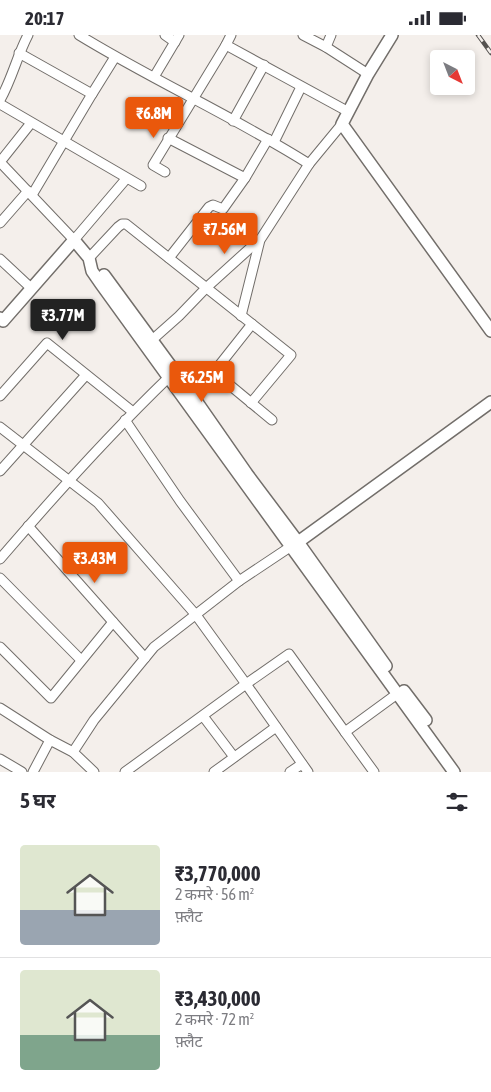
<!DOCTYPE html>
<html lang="hi">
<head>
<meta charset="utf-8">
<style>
	:root { --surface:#fff; --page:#f2f2f3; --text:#2b2b33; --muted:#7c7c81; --line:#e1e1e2; --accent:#ea580c }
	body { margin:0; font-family:"Asap Condensed","Noto Sans Devanagari",sans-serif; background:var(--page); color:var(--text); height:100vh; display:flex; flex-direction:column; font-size:19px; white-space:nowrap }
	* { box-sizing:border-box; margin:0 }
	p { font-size:16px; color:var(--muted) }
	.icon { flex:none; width:28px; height:28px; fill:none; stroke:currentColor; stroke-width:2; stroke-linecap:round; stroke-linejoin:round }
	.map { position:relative; height:737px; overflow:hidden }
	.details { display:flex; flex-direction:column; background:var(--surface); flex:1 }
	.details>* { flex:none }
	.needle { width:32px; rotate:138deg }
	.buttons { position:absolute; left:430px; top:15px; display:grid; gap:10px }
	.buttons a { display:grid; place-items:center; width:45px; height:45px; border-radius:5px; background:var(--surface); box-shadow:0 2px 8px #0003; font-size:25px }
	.price { position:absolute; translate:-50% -42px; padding:0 11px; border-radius:5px; background:var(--accent); color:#fff; font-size:16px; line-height:32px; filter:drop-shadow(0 1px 2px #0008) }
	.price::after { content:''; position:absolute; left:50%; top:30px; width:15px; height:11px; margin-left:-8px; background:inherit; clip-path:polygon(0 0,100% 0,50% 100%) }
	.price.on { background:#222; color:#fff }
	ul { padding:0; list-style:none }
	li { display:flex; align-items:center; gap:15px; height:125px; padding:0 20px }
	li+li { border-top:1px solid var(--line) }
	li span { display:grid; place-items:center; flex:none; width:140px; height:100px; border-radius:5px; color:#555 }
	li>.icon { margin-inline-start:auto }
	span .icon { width:60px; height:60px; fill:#fffc; stroke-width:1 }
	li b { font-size:21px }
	h2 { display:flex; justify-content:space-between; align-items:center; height:60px; padding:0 20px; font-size:21px }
	.status { display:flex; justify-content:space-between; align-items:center; height:35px; padding:0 25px; background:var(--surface); direction:ltr }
	.status svg { height:14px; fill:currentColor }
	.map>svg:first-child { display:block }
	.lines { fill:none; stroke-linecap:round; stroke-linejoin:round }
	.minor-casing { stroke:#726e6a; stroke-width:11 }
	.tertiary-casing { stroke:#726e6a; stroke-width:14 }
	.minor { stroke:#fff; stroke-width:9 }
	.tertiary { stroke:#fff; stroke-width:11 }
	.rail-casing { stroke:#54514f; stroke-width:4.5 }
	.rail { stroke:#f4efeb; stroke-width:2.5; stroke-dasharray:8; stroke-linecap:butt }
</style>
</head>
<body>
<div class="status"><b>20:17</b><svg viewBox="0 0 49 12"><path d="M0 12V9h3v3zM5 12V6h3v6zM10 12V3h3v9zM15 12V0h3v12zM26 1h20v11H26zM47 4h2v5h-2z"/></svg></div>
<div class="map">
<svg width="491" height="737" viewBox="0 0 491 737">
	<rect width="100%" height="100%" fill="#f4efeb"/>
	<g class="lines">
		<!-- minor casing -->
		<g class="minor-casing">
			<g id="minor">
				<path d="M 79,0 C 154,46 235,82 309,129"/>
				<polyline points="165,0 175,7"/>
				<polyline points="231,0 226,10 347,76"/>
				<polyline points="303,0 326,12 368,39"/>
				<polyline points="326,12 331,0"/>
				<polyline points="19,18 92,59 115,22"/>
				<polyline points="154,42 179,0"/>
				<path d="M 0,65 C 12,44 17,21 28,0"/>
				<polyline points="0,69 141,151"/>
				<polyline points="233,86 264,30"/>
				<polyline points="31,88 0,127 74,205 126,144"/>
				<polyline points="168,103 245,143 223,174 213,170 209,172 169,223"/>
				<polyline points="274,107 301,52"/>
				<polyline points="165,137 153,130 226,10"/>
				<polyline points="245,143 268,104"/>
				<polyline points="32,160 92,59"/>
				<polyline points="0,188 28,156"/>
				<polyline points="89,223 118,192 122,189 126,189 252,289 214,337 192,360"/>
				<polyline points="0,224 31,253"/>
				<polyline points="241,281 260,205 309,129 342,89"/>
				<polyline points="152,305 179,281 206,253 259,205"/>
				<polyline points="214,337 272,385"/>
				<polyline points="0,361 47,308 133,377"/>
				<polyline points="251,368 291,320 252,289"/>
				<polyline points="125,385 180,466 239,546"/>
				<polyline points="0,392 98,468 196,580 246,649 289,619 345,697"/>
				<polyline points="0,436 86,340"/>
				<polyline points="28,491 145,623"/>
				<path d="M 0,524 C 54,461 109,400 168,343"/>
				<polyline points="0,543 81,625"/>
				<polyline points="0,612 51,663 113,587"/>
				<polyline points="0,673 50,705 73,717 94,737"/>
				<polyline points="203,681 234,722"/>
				<polyline points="73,717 94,685 154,612 239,546 290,512"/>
				<polyline points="0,724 22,737"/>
				<polyline points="33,737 50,705"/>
				<polyline points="125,737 246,649 308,737"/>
				<polyline points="214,737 276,692"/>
				<polyline points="290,737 302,729"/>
				<polyline points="374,737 345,697 397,659"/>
			</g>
		</g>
		<!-- tertiary casing -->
		<g class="tertiary-casing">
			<g id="tertiary">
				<polyline points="392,0 368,39 342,89 491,296"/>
				<polyline points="104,240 192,360 247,439 298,507 386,631"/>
				<polyline points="0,283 3,286 74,205 89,223 92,236 101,249 454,737"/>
				<polyline points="294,510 491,367"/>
				<polyline points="404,656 426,685"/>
			</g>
		</g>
		<!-- minor -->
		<use href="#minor" class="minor"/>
		<!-- tertiary -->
		<use href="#tertiary" class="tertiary"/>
		<!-- rail casing -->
		<g class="rail-casing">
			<polyline id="rail" points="478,0 491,18"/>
		</g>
		<!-- rail -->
		<use href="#rail" class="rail"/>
	</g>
</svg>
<div class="buttons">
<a><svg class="needle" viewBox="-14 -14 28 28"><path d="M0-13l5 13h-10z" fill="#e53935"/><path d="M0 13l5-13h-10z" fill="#7c7c81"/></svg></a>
</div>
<b class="price" style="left:154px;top:104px">₹6.8M</b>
<b class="price" style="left:225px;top:220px">₹7.56M</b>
<b class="price on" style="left:63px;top:306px">₹3.77M</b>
<b class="price" style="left:202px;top:368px">₹6.25M</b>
<b class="price" style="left:95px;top:549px">₹3.43M</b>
</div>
<section class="details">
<h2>5 घर<svg class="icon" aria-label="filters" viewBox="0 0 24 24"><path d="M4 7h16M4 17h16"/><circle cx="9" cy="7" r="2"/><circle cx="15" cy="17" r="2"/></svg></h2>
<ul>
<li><span style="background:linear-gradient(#dfe7d0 65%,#9aa5b1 0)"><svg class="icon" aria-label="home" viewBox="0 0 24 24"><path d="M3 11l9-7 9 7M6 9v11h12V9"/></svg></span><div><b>₹3,770,000</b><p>2 कमरे · 56 m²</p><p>फ़्लैट</p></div></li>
<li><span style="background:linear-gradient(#dfe7d0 65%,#7fa58c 0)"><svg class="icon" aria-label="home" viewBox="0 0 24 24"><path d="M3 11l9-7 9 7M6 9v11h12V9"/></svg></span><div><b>₹3,430,000</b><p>2 कमरे · 72 m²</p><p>फ़्लैट</p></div></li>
</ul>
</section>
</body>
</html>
